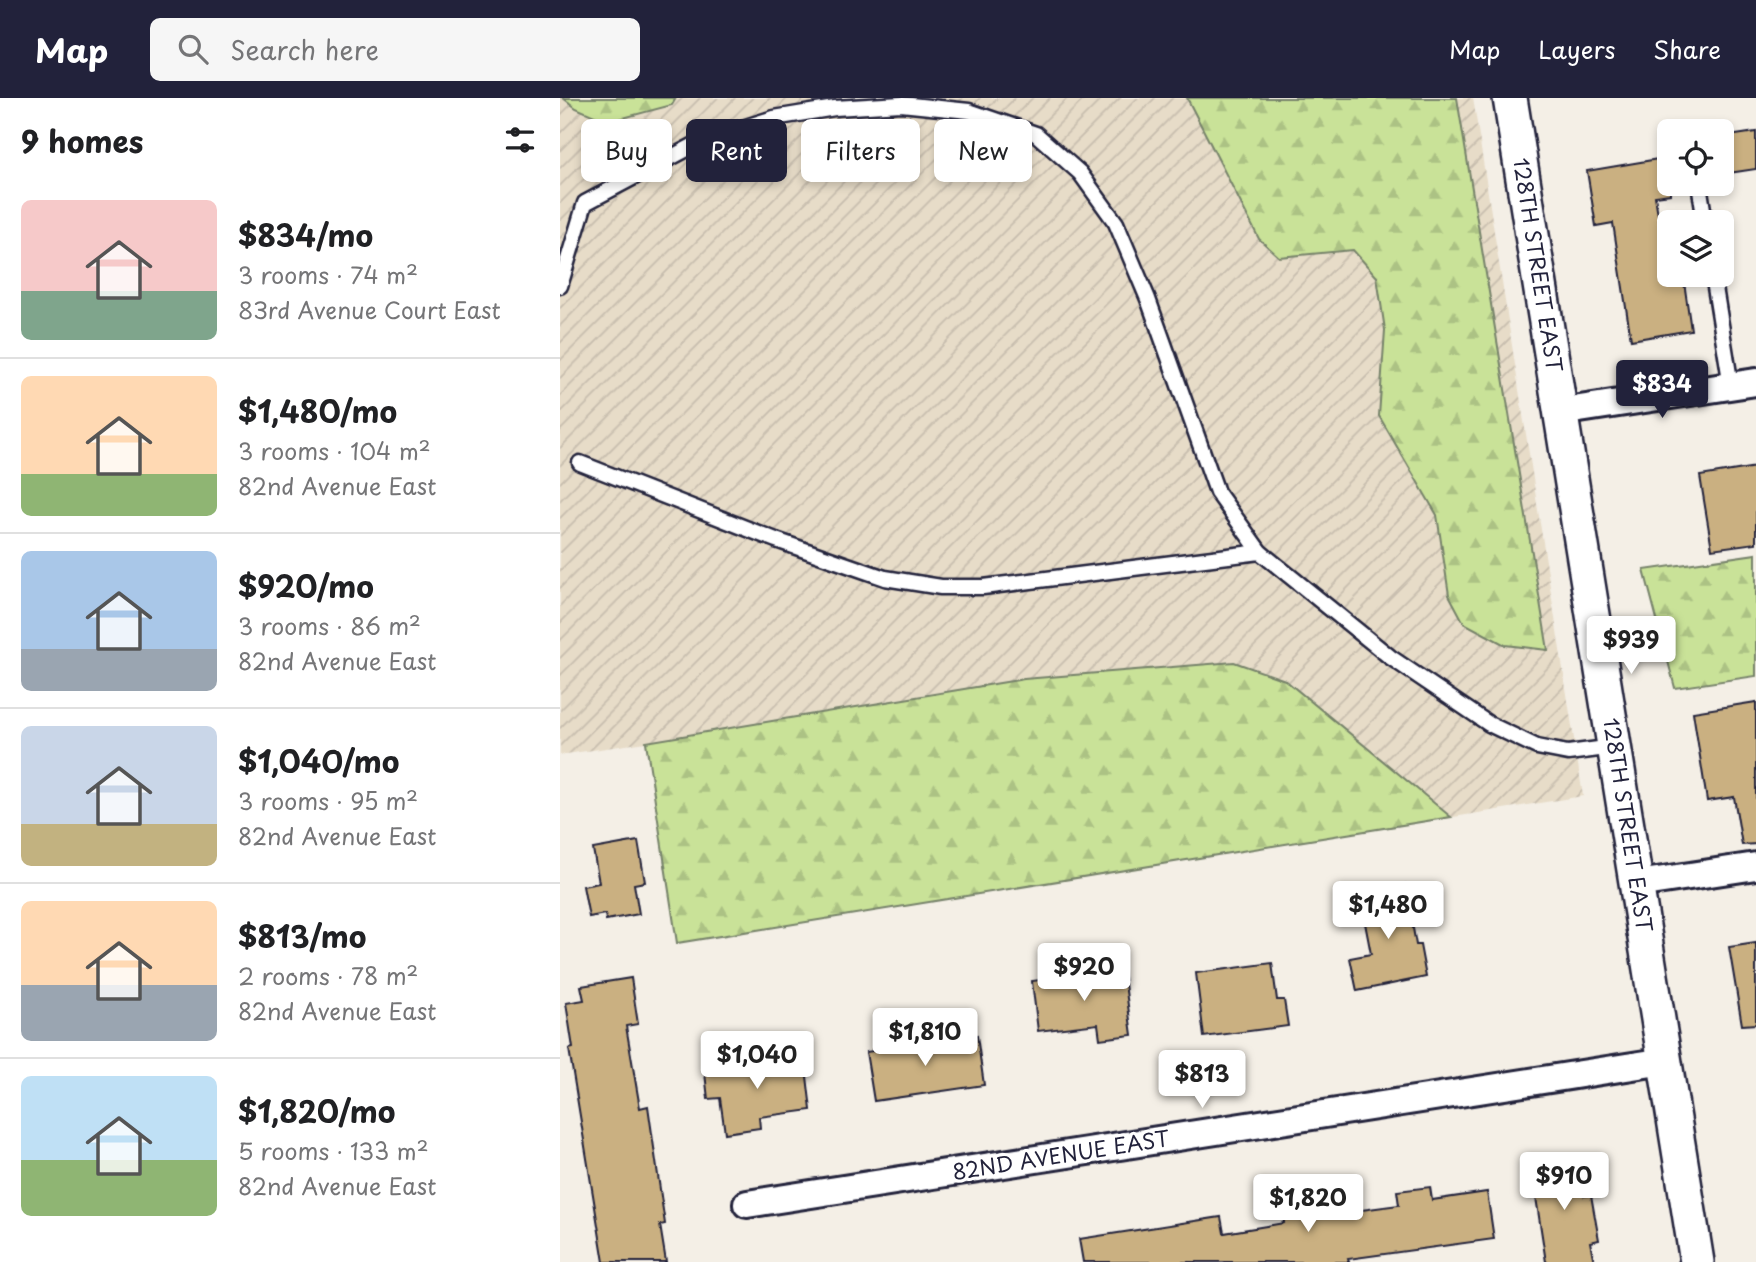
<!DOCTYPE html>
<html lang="en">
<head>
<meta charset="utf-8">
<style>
	:root { --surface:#fff; --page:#f6f6f6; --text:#202124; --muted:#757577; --line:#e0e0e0; --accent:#22223b }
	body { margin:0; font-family:"Playpen Sans",sans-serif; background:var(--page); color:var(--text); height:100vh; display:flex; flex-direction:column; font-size:26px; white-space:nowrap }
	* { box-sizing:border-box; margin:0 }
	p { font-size:23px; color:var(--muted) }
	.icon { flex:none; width:38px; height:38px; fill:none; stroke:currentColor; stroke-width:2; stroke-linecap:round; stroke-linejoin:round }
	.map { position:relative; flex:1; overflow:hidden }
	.sheet { display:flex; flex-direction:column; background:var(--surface); width:560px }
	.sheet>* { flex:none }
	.banner { position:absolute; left:21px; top:21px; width:665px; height:63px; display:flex; gap:14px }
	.fabs { position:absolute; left:1097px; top:21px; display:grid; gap:14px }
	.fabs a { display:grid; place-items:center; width:77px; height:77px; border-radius:10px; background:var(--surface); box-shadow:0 4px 10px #0003; font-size:35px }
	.price { position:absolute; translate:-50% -60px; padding:0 16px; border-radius:7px; background:#fff; color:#222; font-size:23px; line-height:46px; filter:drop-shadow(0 2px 4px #0008) }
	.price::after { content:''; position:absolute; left:50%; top:42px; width:21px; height:16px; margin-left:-10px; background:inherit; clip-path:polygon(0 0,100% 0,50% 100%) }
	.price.on { background:var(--accent); color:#fff }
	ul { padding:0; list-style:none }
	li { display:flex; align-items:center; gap:21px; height:175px; padding:0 21px }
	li+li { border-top:2px solid var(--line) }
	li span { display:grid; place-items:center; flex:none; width:196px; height:140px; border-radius:10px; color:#555 }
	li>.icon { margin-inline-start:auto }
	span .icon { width:84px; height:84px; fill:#fffc; stroke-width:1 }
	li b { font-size:30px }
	h2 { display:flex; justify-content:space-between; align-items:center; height:84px; padding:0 21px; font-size:30px }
	.pill { padding:0 24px; border-radius:10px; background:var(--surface); box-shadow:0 4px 10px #0003; font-size:24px; line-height:63px }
	.pill.on { background:var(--accent); color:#fff }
	header { display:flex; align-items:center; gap:42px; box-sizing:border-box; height:98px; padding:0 35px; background:var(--accent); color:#fff }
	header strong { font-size:33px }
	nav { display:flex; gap:38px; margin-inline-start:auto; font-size:24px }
	.search { width:490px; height:63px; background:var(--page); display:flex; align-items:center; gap:18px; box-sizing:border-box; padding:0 24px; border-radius:10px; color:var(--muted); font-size:26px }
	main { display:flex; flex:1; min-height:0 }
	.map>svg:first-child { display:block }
	.industrial { fill:url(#industrial-furrows) }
	.forest { fill:url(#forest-firs); stroke:#76826a; stroke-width:2 }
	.building { fill:#cab081; stroke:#22223b; stroke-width:2 }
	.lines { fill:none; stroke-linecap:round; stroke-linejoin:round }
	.service-casing { stroke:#22223b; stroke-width:19 }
	.minor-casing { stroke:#22223b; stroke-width:32 }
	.tertiary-casing { stroke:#22223b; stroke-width:38 }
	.service { stroke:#fff; stroke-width:14 }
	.minor { stroke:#fff; stroke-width:26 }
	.tertiary { stroke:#fff; stroke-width:33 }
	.labels { text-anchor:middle; stroke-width:6; stroke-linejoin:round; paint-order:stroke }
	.street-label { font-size:21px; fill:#22223b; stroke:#fff }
</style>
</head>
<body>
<header>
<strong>Map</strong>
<div class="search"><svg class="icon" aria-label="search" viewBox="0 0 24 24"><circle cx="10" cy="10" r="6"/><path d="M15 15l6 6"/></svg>Search here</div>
<nav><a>Map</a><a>Layers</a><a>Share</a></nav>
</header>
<main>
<section class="sheet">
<h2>9 homes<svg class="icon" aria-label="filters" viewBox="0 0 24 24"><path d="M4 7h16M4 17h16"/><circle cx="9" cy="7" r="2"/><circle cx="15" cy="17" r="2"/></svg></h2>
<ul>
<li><span style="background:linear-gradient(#f6c9c9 65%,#7fa58c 0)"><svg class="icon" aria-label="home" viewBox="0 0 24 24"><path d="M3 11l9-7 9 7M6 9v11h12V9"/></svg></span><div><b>$834/mo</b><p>3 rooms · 74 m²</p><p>83rd Avenue Court East</p></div></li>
<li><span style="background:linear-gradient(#ffd9b3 70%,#8fb573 0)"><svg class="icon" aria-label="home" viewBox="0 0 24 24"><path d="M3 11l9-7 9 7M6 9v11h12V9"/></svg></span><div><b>$1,480/mo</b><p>3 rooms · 104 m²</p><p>82nd Avenue East</p></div></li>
<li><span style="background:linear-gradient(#a9c7e8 70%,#9aa5b1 0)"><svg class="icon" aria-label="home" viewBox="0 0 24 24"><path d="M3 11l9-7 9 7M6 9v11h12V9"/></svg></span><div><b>$920/mo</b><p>3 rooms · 86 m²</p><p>82nd Avenue East</p></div></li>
<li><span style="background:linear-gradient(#c9d6e8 70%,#c2b280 0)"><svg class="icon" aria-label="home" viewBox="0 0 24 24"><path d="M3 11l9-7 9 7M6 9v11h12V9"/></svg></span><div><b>$1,040/mo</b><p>3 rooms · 95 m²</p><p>82nd Avenue East</p></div></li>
<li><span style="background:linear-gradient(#ffd9b3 60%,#9aa5b1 0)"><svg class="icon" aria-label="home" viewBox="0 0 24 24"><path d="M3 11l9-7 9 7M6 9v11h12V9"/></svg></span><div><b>$813/mo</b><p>2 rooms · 78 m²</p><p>82nd Avenue East</p></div></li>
<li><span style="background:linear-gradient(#bfe0f5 60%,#8fb573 0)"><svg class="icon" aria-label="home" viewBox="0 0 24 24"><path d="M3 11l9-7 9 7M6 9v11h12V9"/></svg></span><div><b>$1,820/mo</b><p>5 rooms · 133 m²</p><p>82nd Avenue East</p></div></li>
</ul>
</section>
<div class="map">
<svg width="1196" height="1164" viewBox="0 0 1196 1164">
	<defs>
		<pattern id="industrial-furrows" width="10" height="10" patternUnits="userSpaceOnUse" patternTransform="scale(1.75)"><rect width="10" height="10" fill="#e7dcc8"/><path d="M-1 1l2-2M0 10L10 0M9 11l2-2" fill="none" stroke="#c6bcad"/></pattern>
		<pattern id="forest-firs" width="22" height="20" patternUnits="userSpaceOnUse" patternTransform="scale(1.75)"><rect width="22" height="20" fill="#c9e298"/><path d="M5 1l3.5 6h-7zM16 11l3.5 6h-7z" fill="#acc284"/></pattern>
	</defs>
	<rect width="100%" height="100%" fill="#f4efe6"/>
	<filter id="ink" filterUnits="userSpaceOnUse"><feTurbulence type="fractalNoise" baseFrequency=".0143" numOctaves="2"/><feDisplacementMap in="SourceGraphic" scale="14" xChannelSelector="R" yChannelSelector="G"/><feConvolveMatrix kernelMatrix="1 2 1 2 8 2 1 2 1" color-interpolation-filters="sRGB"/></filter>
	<g filter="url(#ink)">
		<!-- industrial -->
		<polygon class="industrial" points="0,0 913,0 1023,698 117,845 86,644 0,657"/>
		<!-- forest -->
		<g class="forest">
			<polygon points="3,0 116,0 112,7 48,24 16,10"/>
			<polygon points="627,0 897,0 988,552 945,547 904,525 889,497 877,417 819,318 825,232 817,179 793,152 719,159 699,141"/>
			<polygon points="1196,456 1196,578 1115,590 1084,472"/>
			<polygon points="674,564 725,582 891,719 117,845 86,644 464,581"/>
		</g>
		<!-- building -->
		<g class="building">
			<polygon points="1196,34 1196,71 1162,76 1162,39"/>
			<polygon points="1110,59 1110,96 1095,98 1105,161 1110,161 1110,177 1123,177 1131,232 1071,242 1053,125 1036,128 1027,73"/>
			<polygon points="1196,369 1196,445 1152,451 1140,378"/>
			<polygon points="1196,604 1196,746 1182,747 1174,699 1147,703 1133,614"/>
			<polygon points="78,743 85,784 74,786 79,816 46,822 45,816 29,819 23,788 39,785 33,751"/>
			<polygon points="845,786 856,847 860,847 866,879 797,893 790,860 811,856 799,794"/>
			<polygon points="1196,845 1196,926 1182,927 1169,849"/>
			<polygon points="712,865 717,902 724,902 728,928 644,939 636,875"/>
			<polygon points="563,871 572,937 540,941 538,926 478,933 472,883"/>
			<polygon points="71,880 78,926 66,928 80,1010 88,1008 105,1126 100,1127 106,1164 44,1164 9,951 13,950 6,905 24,902 21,888"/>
			<polygon points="417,938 424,987 314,1003 306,954"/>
			<polygon points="184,961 185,970 245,962 251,1012 199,1019 200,1030 165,1035 160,1000 148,1001 144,966"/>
			<polygon points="1017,1060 1024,1098 1031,1097 1039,1142 1030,1144 1034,1164 986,1164 971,1067"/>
			<polygon points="870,1089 872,1102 927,1094 934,1141 788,1161 789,1164 523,1164 519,1141 661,1119 664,1135 724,1125 722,1108 755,1104 756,1118 839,1107 837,1093"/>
		</g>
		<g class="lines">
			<!-- service casing -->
			<g class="service-casing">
				<g id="service">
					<polyline points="1139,86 1145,124"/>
					<polyline points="1153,177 1171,288"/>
					<polyline points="0,188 25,105 144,42 214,20 275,10 341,6 409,13 476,36 520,75 556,125 588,201 657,394 700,454 830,559 929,626 977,649 1008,655 1054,649"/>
					<polyline points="20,365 216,442 325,480 381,489 423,489 700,454"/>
				</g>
			</g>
			<!-- minor casing -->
			<g class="minor-casing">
				<g id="minor">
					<polyline points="1000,314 1196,284"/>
					<polyline points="1077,786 1196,768"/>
					<polyline points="187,1106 1105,963"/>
				</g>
			</g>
			<!-- tertiary casing -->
			<g class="tertiary-casing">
				<polyline id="tertiary" points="950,0 1137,1164"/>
			</g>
			<!-- service -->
			<use href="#service" class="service"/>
			<!-- minor -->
			<use href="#minor" class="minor"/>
			<!-- tertiary -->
			<use href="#tertiary" class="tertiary"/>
		</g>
	</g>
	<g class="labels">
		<!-- street labels -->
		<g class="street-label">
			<text transform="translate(977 167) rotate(81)" y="7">128TH STREET EAST</text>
			<text transform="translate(1067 727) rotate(81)" y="7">128TH STREET EAST</text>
			<text transform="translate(501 1058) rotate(-9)" y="7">82ND AVENUE EAST</text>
		</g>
	</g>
</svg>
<div class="fabs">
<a><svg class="icon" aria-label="locate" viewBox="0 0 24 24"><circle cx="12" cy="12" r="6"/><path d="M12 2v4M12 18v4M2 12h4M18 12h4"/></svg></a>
<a><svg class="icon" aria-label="layers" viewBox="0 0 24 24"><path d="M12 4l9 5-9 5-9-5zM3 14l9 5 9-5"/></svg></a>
</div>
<b class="price on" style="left:1102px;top:322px">$834</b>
<b class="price" style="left:1071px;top:578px">$939</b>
<b class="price" style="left:828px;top:843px">$1,480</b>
<b class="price" style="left:524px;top:905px">$920</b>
<b class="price" style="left:365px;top:970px">$1,810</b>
<b class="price" style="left:197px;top:993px">$1,040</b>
<b class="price" style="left:642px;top:1012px">$813</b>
<b class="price" style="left:1004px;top:1114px">$910</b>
<b class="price" style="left:748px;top:1136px">$1,820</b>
<div class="banner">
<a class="pill">Buy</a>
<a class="pill on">Rent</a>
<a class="pill">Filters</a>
<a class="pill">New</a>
</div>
</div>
</main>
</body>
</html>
